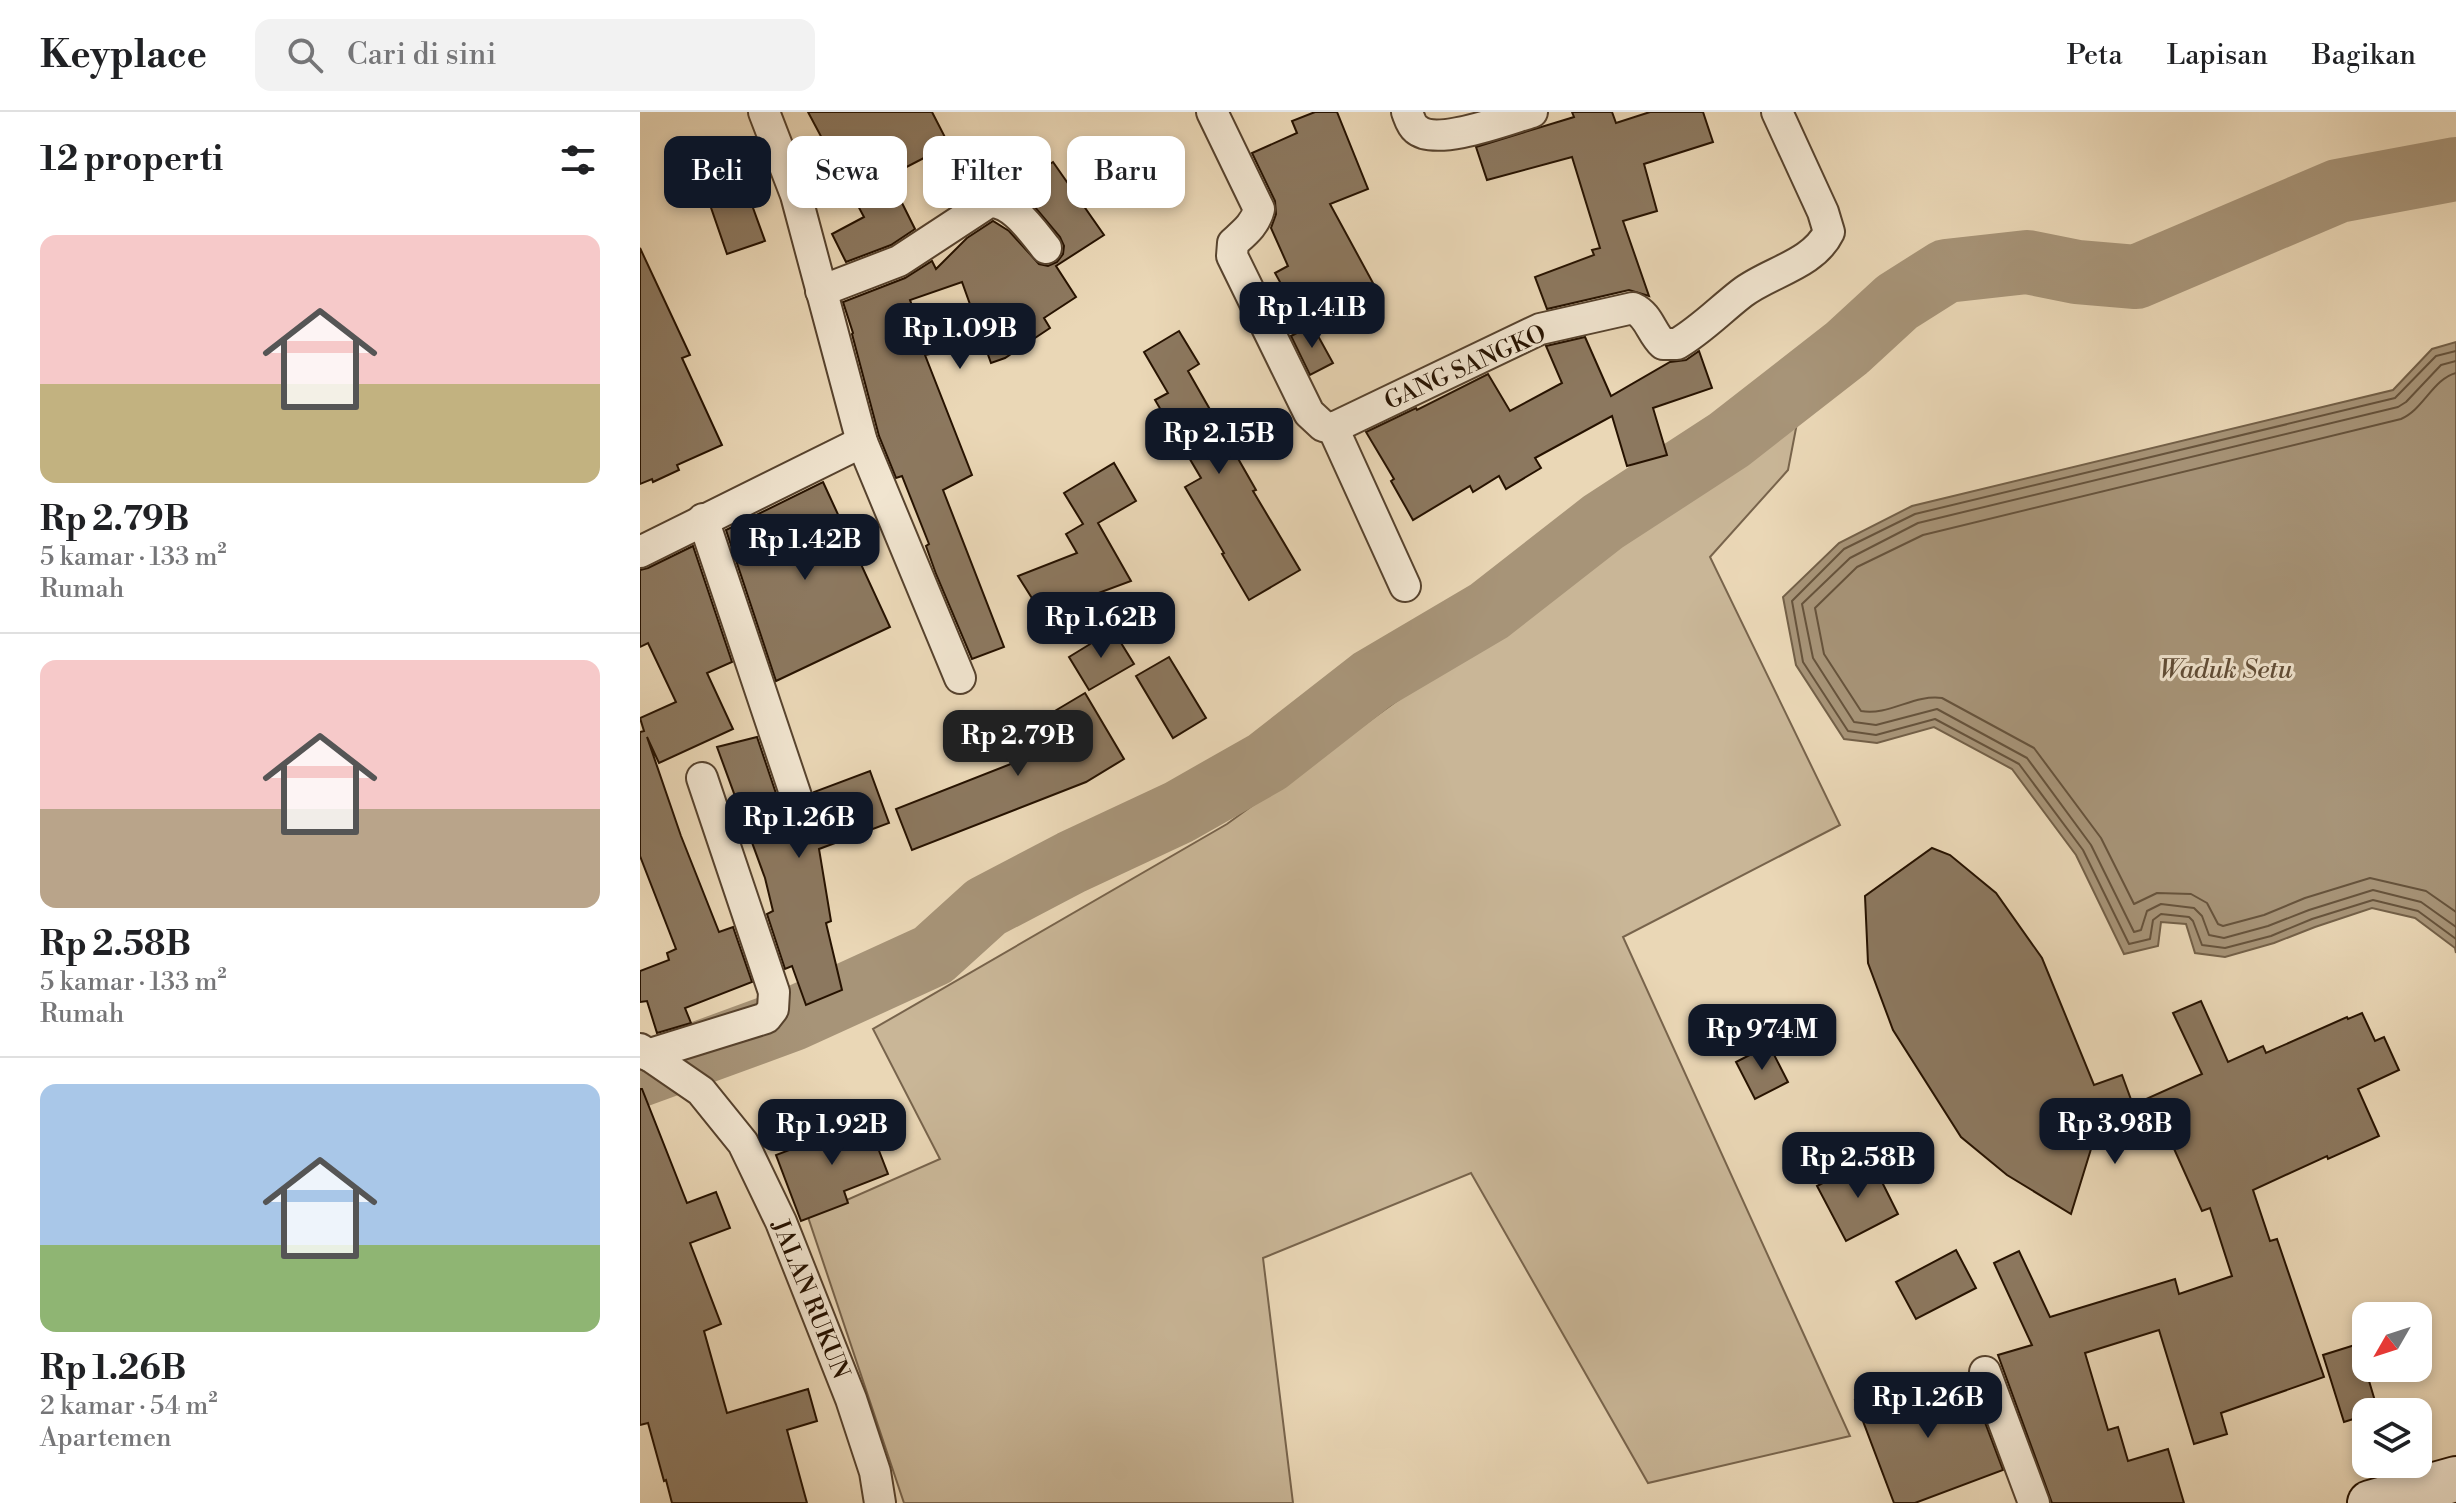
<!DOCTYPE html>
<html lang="id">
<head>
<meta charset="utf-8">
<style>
	:root { --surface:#fff; --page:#f2f2f2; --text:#202124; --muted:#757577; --line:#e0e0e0; --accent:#111827 }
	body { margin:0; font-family:"Libre Bodoni",serif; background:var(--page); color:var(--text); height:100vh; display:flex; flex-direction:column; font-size:30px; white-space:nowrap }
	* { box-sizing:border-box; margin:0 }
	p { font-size:26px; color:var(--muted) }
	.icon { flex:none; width:44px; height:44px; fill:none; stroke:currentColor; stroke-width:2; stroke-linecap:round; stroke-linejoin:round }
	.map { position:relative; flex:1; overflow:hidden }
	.sheet { display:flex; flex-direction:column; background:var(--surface); width:640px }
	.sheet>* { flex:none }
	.top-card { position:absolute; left:24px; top:24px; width:760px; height:72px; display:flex; gap:16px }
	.needle { width:52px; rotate:231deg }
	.fabs { position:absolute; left:1712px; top:1190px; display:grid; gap:16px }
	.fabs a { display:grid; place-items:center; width:80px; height:80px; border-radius:16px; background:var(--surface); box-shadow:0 4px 12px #0003; font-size:40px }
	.price { position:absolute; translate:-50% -68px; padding:0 18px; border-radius:16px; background:var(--accent); color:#fff; font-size:26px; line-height:52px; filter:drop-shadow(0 2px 4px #0008) }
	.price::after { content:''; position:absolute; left:50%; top:48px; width:24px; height:18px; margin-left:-12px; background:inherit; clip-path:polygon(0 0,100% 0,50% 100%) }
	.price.active { background:#222; color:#fff }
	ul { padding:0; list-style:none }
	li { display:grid; align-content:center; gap:16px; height:424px; padding:0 40px }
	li+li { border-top:2px solid var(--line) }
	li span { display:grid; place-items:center; height:248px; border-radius:16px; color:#555 }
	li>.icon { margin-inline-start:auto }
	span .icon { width:144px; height:144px; fill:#fffc; stroke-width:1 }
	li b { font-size:34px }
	h2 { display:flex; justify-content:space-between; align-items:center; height:96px; padding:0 40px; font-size:34px }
	.tag { padding:0 28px; border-radius:16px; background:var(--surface); box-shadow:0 4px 12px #0003; font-size:28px; line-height:72px }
	.tag.active { background:var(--accent); color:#fff }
	header { display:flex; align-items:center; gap:48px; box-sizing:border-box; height:112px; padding:0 40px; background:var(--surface); border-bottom:2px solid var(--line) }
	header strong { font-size:38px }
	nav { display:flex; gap:44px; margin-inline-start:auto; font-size:28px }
	.search { width:560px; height:72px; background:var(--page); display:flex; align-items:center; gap:20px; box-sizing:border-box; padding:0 28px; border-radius:16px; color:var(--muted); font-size:30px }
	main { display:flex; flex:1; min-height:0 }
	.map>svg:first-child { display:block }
	.green { fill:#c9b697; stroke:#78644c; stroke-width:2 }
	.water { fill:#a79478; stroke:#736048; stroke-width:2 }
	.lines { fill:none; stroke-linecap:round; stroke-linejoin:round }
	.shore { stroke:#66533c; stroke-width:2 }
	.river { stroke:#a79478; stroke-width:64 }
	.building { fill:#8c785f; stroke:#261200; stroke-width:2 }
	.minor-casing { stroke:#57432e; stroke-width:34 }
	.secondary-casing { stroke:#261200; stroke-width:48 }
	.minor { stroke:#f1e5d0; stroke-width:30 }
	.secondary { stroke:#f1e5d0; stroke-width:44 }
	.labels { text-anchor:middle; stroke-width:6; stroke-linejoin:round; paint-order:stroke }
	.street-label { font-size:24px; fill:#261200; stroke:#f1e5d0 }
	.water-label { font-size:26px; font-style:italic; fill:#604c36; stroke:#f1e5d0 }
</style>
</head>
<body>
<header>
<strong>Keyplace</strong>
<div class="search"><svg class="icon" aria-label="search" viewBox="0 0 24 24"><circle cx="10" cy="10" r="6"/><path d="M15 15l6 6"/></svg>Cari di sini</div>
<nav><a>Peta</a><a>Lapisan</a><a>Bagikan</a></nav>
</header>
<main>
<section class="sheet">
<h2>12 properti<svg class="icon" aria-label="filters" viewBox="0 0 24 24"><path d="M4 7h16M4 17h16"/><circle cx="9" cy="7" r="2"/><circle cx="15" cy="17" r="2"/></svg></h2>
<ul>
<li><span style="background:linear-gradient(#f6c9c9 60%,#c2b280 0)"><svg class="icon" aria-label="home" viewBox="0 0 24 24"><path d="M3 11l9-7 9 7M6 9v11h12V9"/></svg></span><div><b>Rp 2.79B</b><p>5 kamar · 133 m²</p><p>Rumah</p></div></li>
<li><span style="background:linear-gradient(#f6c9c9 60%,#b9a48a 0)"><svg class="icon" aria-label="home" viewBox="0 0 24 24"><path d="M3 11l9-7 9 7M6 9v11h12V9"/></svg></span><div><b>Rp 2.58B</b><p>5 kamar · 133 m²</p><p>Rumah</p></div></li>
<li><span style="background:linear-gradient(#a9c7e8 65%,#8fb573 0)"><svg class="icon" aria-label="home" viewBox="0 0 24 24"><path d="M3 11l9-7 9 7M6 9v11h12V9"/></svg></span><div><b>Rp 1.26B</b><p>2 kamar · 54 m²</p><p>Apartemen</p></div></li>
</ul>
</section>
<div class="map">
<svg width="1816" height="1391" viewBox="0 0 1816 1391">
	<rect width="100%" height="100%" fill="#ead7b6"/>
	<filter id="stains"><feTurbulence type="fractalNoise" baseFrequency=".0025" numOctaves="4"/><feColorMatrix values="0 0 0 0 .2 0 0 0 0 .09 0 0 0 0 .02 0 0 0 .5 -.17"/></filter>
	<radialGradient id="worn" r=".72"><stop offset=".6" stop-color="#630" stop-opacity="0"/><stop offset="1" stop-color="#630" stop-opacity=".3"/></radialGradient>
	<!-- green -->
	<polygon class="green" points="1157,311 1148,358 1070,445 1200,713 983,825 1210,1324 1008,1371 831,1061 623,1146 653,1391 264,1391 168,1105 300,1047 233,917 587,712 787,567"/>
	<!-- water -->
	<polygon class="water" points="1816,230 1816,841 1815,836 1775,806 1732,796 1675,815 1634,831 1585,845 1555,841 1546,812 1521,810 1518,834 1484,842 1436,743 1372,657 1294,615 1237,631 1204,627 1156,553 1143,485 1199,431 1272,394 1753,278 1792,237"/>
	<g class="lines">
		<!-- shore -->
		<g class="shore">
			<polyline points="1816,239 1796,244 1755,286 1275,402 1204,437 1152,489 1163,550 1208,619 1236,623 1295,607 1379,652 1443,738 1489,832 1510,827 1513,808 1521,802 1549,805 1553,809 1562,833 1585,836 1631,824 1672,807 1733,788 1778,799 1816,827"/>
			<polyline points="1816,249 1801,253 1766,290 1758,295 1278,411 1210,446 1162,492 1173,546 1214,610 1236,613 1297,597 1387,646 1451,733 1494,820 1501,818 1507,799 1521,792 1554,796 1562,804 1569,823 1584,826 1628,814 1669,798 1733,778 1781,790 1816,815"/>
			<path d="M 1816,261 C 1793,267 1783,298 1761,307 L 1283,423 L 1217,455 L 1175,496 L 1184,542 L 1221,599 C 1249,604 1274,582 1302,586 L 1394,636 L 1461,726 L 1494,792 L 1517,781 L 1551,782 L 1567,791 L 1578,812 L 1583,814 L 1624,803 L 1665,786 L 1730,766 L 1786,779 L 1816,800"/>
		</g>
		<!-- river -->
		<polyline class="river" points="0,963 153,907 293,843 346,795 432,750 539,700 627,650 732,568 849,499 963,410 1089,328 1207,236 1257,190 1306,159 1387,150 1437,160 1496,165 1698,79 1816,57"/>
	</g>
	<!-- building -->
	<g class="building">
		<polygon points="168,0 292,0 309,33 251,63 253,68 251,69 275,117 251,133 206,150 192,122 224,105"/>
		<polygon points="675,0 697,0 728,77 690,92 733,171 662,210 635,161 648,154 631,116 636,102 635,89 612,41 657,21 652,9"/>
		<polygon points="932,0 972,0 976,11 1010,0 1063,0 1073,30 1004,52 1017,99 983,109 1009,184 989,178 907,197 895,165 954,143 952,138 960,136 932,45 847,68 836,35 934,5"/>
		<polygon points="413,50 464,123 416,154 436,185 404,206 410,216 365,246 351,251 322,170 270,188 290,242 285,243 332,363 303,378 364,535 332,547 296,462 286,434 289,432 262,364 256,366 239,324 212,222 213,221 203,190 265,166 292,149 296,157 327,126 353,109 369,119 399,152 408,154 417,150 423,142 424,134 420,125 394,94 375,79 374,75"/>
		<polygon points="104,71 125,129 87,142 67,84"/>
		<polygon points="0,136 50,243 42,246 82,333 37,353 39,358 13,370 12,367 0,372"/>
		<polygon points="672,213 693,251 670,263 651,224"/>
		<polygon points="539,219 559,252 548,259 616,378 613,379 660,458 609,488 582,442 584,441 545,375 561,366 515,288 528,281 504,240"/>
		<polygon points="945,225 971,284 1030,250 1046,248 1059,239 1072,276 1013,296 1027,343 987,354 972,304 895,346 901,356 866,377 859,364 833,380 830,374 773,408 751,369 754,367 726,320 776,296 777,298 848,262 870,299 922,271 906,234"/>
		<polygon points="474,351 496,389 458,411 491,469 402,502 378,464 437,441 426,422 443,412 424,381"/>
		<polygon points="183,370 250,515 136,569 86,418"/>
		<polygon points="53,434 92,550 67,561 93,617 19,651 7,625 41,724 79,820 93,815 112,870 45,896 51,911 17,921 7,889 0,890 0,859 29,848 27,841 36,837 0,744 0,620 4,619 0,606 36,590 8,531 0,535 0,458 8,456"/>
		<polygon points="473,518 494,552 449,578 429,545"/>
		<polygon points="529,545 566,606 533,626 496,564"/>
		<polygon points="445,581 484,647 446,670 272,738 256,697 419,633 403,606"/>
		<polygon points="117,625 149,720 155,728 163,732 171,731 179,726 183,718 183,708 174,680 230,659 249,711 179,737 191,809 186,811 202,878 166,893 152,854 145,857 127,802 133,799 125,766 77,635"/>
		<polygon points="1292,736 1310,743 1356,781 1402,846 1454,973 1482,963 1493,993 1562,962 1533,901 1561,889 1588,950 1623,934 1626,941 1707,905 1708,907 1722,901 1735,929 1744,925 1759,958 1718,977 1739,1024 1688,1047 1687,1044 1613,1078 1630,1129 1637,1127 1684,1265 1581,1301 1587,1322 1554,1332 1519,1218 1445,1241 1468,1318 1478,1315 1488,1349 1528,1337 1544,1391 1412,1391 1358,1243 1392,1233 1354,1151 1379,1139 1410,1205 1535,1167 1539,1182 1592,1164 1570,1096 1562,1099 1522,1010 1451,1037 1431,1102 1367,1063 1321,1025 1253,918 1228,851 1225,784"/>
		<polygon points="1129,933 1148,970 1115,987 1096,950"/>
		<polygon points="0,977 2,977 47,1091 76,1080 90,1116 50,1131 81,1212 64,1219 87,1301 168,1277 177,1309 147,1318 167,1391 32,1391 26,1368 24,1369 8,1311 0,1313"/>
		<polygon points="224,1000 248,1062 204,1079 208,1091 161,1109 136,1043 194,1021 191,1012"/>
		<polygon points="1230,1046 1258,1102 1206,1129 1177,1074"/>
		<polygon points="1316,1138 1336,1176 1276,1207 1256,1170"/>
		<polygon points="1718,1232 1738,1299 1726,1300 1726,1303 1704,1310 1683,1243"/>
		<polygon points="1329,1268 1363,1358 1275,1391 1254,1391 1215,1288 1267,1269 1274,1289"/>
	</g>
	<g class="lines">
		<!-- minor casing -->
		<g class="minor-casing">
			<g id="minor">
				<polyline points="124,0 156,83 222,330 320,566"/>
				<path d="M 572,0 L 619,97 C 615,113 604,121 593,131 L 592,144 L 669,301 L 683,314 L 693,316 L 900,217 L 993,196 C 1009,203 1011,221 1023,232 L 1037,232 C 1061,218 1080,198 1102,181 C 1129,160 1173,153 1189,120 L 1183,100 L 1137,0"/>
				<path d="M 767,0 C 769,5 771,13 776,17 C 796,35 868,7 892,0"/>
				<path d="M 181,179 L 259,149 L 349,90 C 373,89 392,119 406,136"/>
				<polyline points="693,316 765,474"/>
				<polyline points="63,407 166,714"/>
				<polyline points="0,440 222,330"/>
				<polyline points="0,937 61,979 103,1031 141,1110 211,1287 235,1360 240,1391"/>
				<polyline points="7,943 126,906 133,897 134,880 62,666"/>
				<polyline points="1345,1260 1394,1391"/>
			</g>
		</g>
		<!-- secondary casing -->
		<g class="secondary-casing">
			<polyline id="secondary" points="1730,1391 1816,1367"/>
		</g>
		<!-- minor -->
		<use href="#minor" class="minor"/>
		<!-- secondary -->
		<use href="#secondary" class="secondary"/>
	</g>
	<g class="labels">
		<!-- street labels -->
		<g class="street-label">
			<text transform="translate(825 255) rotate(-24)" y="8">GANG SANGKO</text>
			<text transform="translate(171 1187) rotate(68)" y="8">JALAN RUKUN</text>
		</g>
		<!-- water labels -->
		<g class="water-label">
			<text x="1586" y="566">Waduk Setu</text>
		</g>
	</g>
	<rect width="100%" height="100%" filter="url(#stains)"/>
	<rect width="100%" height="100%" fill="url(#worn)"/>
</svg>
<div class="fabs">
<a><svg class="needle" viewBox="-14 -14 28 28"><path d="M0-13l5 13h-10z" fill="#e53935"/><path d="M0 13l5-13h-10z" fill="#757577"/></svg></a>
<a><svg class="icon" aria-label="layers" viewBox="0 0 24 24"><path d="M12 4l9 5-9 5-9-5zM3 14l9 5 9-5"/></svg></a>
</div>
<b class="price" style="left:672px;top:238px">Rp 1.41B</b>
<b class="price" style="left:320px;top:259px">Rp 1.09B</b>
<b class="price" style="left:579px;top:364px">Rp 2.15B</b>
<b class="price" style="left:165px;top:470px">Rp 1.42B</b>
<b class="price" style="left:461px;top:548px">Rp 1.62B</b>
<b class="price active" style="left:378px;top:666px">Rp 2.79B</b>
<b class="price" style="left:159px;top:748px">Rp 1.26B</b>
<b class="price" style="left:1122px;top:960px">Rp 974M</b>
<b class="price" style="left:1475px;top:1054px">Rp 3.98B</b>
<b class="price" style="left:192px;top:1055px">Rp 1.92B</b>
<b class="price" style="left:1218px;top:1088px">Rp 2.58B</b>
<b class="price" style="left:1288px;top:1328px">Rp 1.26B</b>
<div class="top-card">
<a class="tag active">Beli</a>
<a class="tag">Sewa</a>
<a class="tag">Filter</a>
<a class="tag">Baru</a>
</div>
</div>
</main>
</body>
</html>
